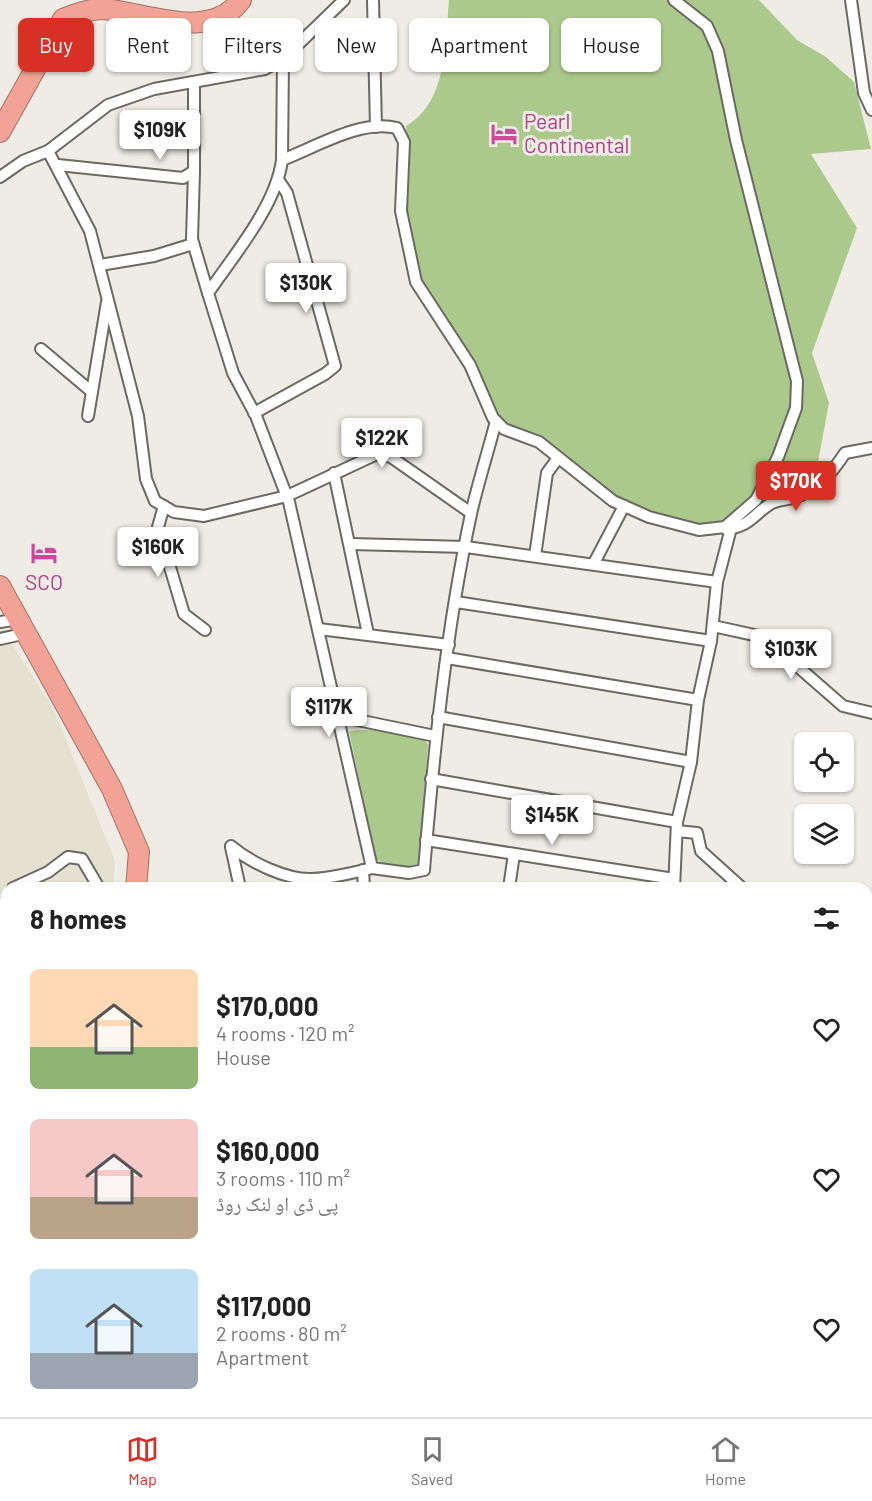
<!DOCTYPE html>
<html lang="en">
<head>
<meta charset="utf-8">
<style>
	:root { --surface:#fff; --page:#f2f2f2; --text:#222; --muted:#767676; --line:#e0e0e0; --accent:#d93025 }
	body { margin:0; font-family:Barlow,"Noto Naskh Arabic",sans-serif; background:var(--page); color:var(--text); height:100vh; display:flex; flex-direction:column; font-size:22px; white-space:nowrap }
	* { box-sizing:border-box; margin:0 }
	p { font-size:20px; color:var(--muted) }
	.icon { flex:none; width:33px; height:33px; fill:none; stroke:currentColor; stroke-width:2; stroke-linecap:round; stroke-linejoin:round }
	.map { position:relative; flex:1; overflow:hidden }
	.details { position:absolute; left:0px; top:882px; width:873px; height:536px; display:flex; flex-direction:column; background:var(--surface); border-radius:18px 18px 0 0; box-shadow:0 2px 4px #0004 }
	.details>* { flex:none }
	.top-card { position:absolute; left:18px; top:18px; width:837px; height:54px; display:flex; gap:12px }
	.fabs { position:absolute; left:794px; top:732px; display:grid; gap:12px }
	.fabs a { display:grid; place-items:center; width:60px; height:60px; border-radius:9px; background:var(--surface); box-shadow:0 2px 4px #0004; font-size:30px }
	.price { position:absolute; translate:-50% -51px; padding:0 14px; border-radius:6px; background:#fff; color:#222; font-size:20px; line-height:39px; filter:drop-shadow(0 2px 3px #0008) }
	.price::after { content:''; position:absolute; left:50%; top:36px; width:18px; height:14px; margin-left:-9px; background:inherit; clip-path:polygon(0 0,100% 0,50% 100%) }
	.price.on { background:var(--accent); color:#fff }
	ul { padding:0; list-style:none }
	li { display:flex; align-items:center; gap:18px; height:150px; padding:0 30px }
	li span { display:grid; place-items:center; flex:none; width:168px; height:120px; border-radius:9px; color:#555 }
	li>.icon { margin-inline-start:auto }
	span .icon { width:72px; height:72px; fill:#fffc; stroke-width:1 }
	li b { font-size:26px }
	h2 { display:flex; justify-content:space-between; align-items:center; height:72px; padding:0 30px; font-size:26px }
	.pill { padding:0 21px; border-radius:9px; background:var(--surface); box-shadow:0 2px 4px #0004; font-size:21px; line-height:54px }
	.pill.on { background:var(--accent); color:#fff }
	.tab-bar { display:flex; justify-content:space-around; align-items:center; height:84px; border-top:2px solid var(--line); background:var(--surface); font-size:16px; color:var(--muted) }
	.tab-bar a { display:grid; justify-items:center; gap:3px }
	.tab-bar .on { color:var(--accent) }
	.map>svg:first-child { display:block }
	.built { fill:#e4e1d1 }
	.green { fill:#acc98c }
	.water { fill:#a0c3fe }
	.lines { fill:none; stroke-linecap:round; stroke-linejoin:round }
	.street-casing { stroke:#6a6962; stroke-width:14 }
	.highway-casing { stroke:#a37065; stroke-width:22 }
	.street { stroke:#fff; stroke-width:10 }
	.highway { stroke:#f2a395; stroke-width:20 }
	.labels { text-anchor:middle; stroke-width:6; stroke-linejoin:round; paint-order:stroke }
	.hotel-label { font-size:21px; fill:#b23c85; stroke:#eeece4; text-anchor:start }
</style>
</head>
<body>
<div class="map">
<svg width="872" height="1417" viewBox="0 0 872 1417">
	<rect width="100%" height="100%" fill="#eeece4"/>
	<!-- built -->
	<polygon class="built" points="0,625 54,710 115,861 113,888 6,888 6,1123 0,1126"/>
	<!-- green -->
	<g class="green">
		<path d="M 449,0 L 759,0 L 797,40 L 826,57 L 854,82 L 871,149 L 811,154 L 857,228 L 812,353 L 829,403 L 818,462 L 809,476 L 796,485 L 765,496 L 747,513 L 725,527 L 699,530 L 613,501 L 539,442 L 504,429 L 470,365 L 416,282 L 407,213 L 410,162 L 406,126 C 448,102 445,42 449,0 Z"/>
		<path d="M 390,728 L 422,738 L 428,744 L 419,864 C 403,869 390,868 376,859 L 349,731 Z"/>
	</g>
	<!-- water -->
	<polygon class="water" points="6,1174 6,1412 261,1412 262,1417 0,1417 0,1175"/>
	<g class="lines">
		<!-- street casing -->
		<g class="street-casing">
			<g id="street">
				<polyline points="373,0 376,127"/>
				<polyline points="851,0 864,93 872,110"/>
				<polyline points="48,151 90,231 138,416 146,479 155,501 174,512 204,516 287,496 377,454 391,457 471,513"/>
				<polyline points="282,160 283,59"/>
				<polyline points="58,165 183,178 194,171 194,82"/>
				<polyline points="194,171 192,239 208,293"/>
				<polyline points="0,177 23,161 48,151 108,105 154,89 265,69 283,59 344,0"/>
				<polyline points="100,265 154,256 193,244"/>
				<polyline points="41,349 92,392"/>
				<polyline points="254,413 325,374 335,366 287,193 279,181"/>
				<polyline points="88,416 107,302"/>
				<polyline points="334,473 368,634"/>
				<polyline points="164,506 158,527 184,614 205,630"/>
				<path d="M 726,529 C 749,527 753,515 770,504 C 776,500 785,500 793,498 C 817,491 832,473 845,453 L 872,448"/>
				<polyline points="351,544 466,547 717,582"/>
				<polyline points="535,556 547,473 558,458"/>
				<polyline points="594,563 624,506"/>
				<polyline points="456,602 711,641"/>
				<polyline points="0,622 19,619"/>
				<polyline points="713,626 772,639 785,647 796,665 843,706 872,713"/>
				<polyline points="319,629 449,645"/>
				<polyline points="0,639 27,633"/>
				<polyline points="447,658 698,700"/>
				<polyline points="338,716 435,736"/>
				<polyline points="438,717 691,762"/>
				<polyline points="431,779 677,822"/>
				<polyline points="677,831 697,833 701,851 742,888"/>
				<polyline points="426,840 674,879"/>
				<path d="M 231,846 C 251,863 287,880 312,879 C 332,878 353,873 372,868 L 289,502 L 256,416 L 233,373 L 208,293 C 234,255 276,206 282,160 C 316,147 361,119 397,128 L 404,142 L 401,211 L 416,282 L 470,365 L 493,418 L 504,429 L 539,442 L 613,501 L 649,517 L 699,530 L 725,527 L 756,500 L 778,457 L 796,408 L 797,381 L 736,140 L 718,51 L 707,26 L 674,0"/>
				<polyline points="231,847 240,888"/>
				<path d="M 372,868 L 409,873 L 424,870 C 434,750 446,631 471,514 C 478,483 488,452 496,421"/>
				<polyline points="363,870 364,888"/>
				<polyline points="13,888 48,872 68,857 82,859 99,888"/>
				<polyline points="509,888 514,854"/>
				<polyline points="674,888 677,822 691,762 698,700 711,641 717,582 731,528"/>
				<polyline points="0,917 6,901"/>
				<polyline points="867,1224 872,1222"/>
				<polyline points="867,1349 872,1347"/>
				<polyline points="613,1417 614,1412"/>
			</g>
		</g>
		<!-- highway casing -->
		<g class="highway-casing">
			<g id="highway">
				<path d="M 0,132 L 63,19 C 76,14 89,9 103,9 C 146,12 209,43 241,0"/>
				<polyline points="0,586 112,789 139,852 136,888"/>
				<polyline points="397,1412 400,1417"/>
			</g>
		</g>
		<!-- street -->
		<use href="#street" class="street"/>
		<!-- highway -->
		<use href="#highway" class="highway"/>
	</g>
	<!-- icons -->
	<defs>
		<g id="hotel-bare" transform="scale(2.07)"><path d="M-6-4.5h1.5V1H6V5H4.5V3h-9V5H-6ZM-4 0a1.8 1.8 0 1 1 3.6 0ZM.5 0V-2.5h3Q6-2.5 6 0Z" fill="#d1479c" stroke="#eeece4" stroke-width="2.5" paint-order="stroke"/></g>
	</defs>
	<g fill-rule="evenodd">
		<use href="#hotel-bare" x="504" y="134"/>
		<use href="#hotel-bare" x="44" y="553"/>
	</g>
	<g class="labels">
		<!-- hotel labels -->
		<g class="hotel-label">
			<text x="524" y="129">Pearl<tspan x="524" dy="24">Continental</tspan></text>
			<text x="44" y="590" text-anchor="middle">SCO</text>
		</g>
	</g>
</svg>
<div class="fabs">
<a><svg class="icon" aria-label="locate" viewBox="0 0 24 24"><circle cx="12" cy="12" r="6"/><path d="M12 2v4M12 18v4M2 12h4M18 12h4"/></svg></a>
<a><svg class="icon" aria-label="layers" viewBox="0 0 24 24"><path d="M12 4l9 5-9 5-9-5zM3 14l9 5 9-5"/></svg></a>
</div>
<b class="price" style="left:160px;top:161px">$109K</b>
<b class="price" style="left:306px;top:314px">$130K</b>
<b class="price" style="left:382px;top:469px">$122K</b>
<b class="price on" style="left:796px;top:512px">$170K</b>
<b class="price" style="left:158px;top:578px">$160K</b>
<b class="price" style="left:791px;top:680px">$103K</b>
<b class="price" style="left:329px;top:738px">$117K</b>
<b class="price" style="left:552px;top:846px">$145K</b>
<div class="top-card">
<a class="pill on">Buy</a>
<a class="pill">Rent</a>
<a class="pill">Filters</a>
<a class="pill">New</a>
<a class="pill">Apartment</a>
<a class="pill">House</a>
</div>
<section class="details">
<h2>8 homes<svg class="icon" aria-label="filters" viewBox="0 0 24 24"><path d="M4 7h16M4 17h16"/><circle cx="9" cy="7" r="2"/><circle cx="15" cy="17" r="2"/></svg></h2>
<ul>
<li><span style="background:linear-gradient(#ffd9b3 65%,#8fb573 0)"><svg class="icon" aria-label="home" viewBox="0 0 24 24"><path d="M3 11l9-7 9 7M6 9v11h12V9"/></svg></span><div><b>$170,000</b><p>4 rooms · 120 m²</p><p>House</p></div><svg class="icon" aria-label="heart" viewBox="0 0 24 24"><path d="M12 20l-8-8c-3-5 5-10 8-4 3-6 11-1 8 4z"/></svg></li>
<li><span style="background:linear-gradient(#f6c9c9 65%,#b9a48a 0)"><svg class="icon" aria-label="home" viewBox="0 0 24 24"><path d="M3 11l9-7 9 7M6 9v11h12V9"/></svg></span><div><b>$160,000</b><p>3 rooms · 110 m²</p><p>پی ڈی او لنک روڈ</p></div><svg class="icon" aria-label="heart" viewBox="0 0 24 24"><path d="M12 20l-8-8c-3-5 5-10 8-4 3-6 11-1 8 4z"/></svg></li>
<li><span style="background:linear-gradient(#bfe0f5 70%,#9aa5b1 0)"><svg class="icon" aria-label="home" viewBox="0 0 24 24"><path d="M3 11l9-7 9 7M6 9v11h12V9"/></svg></span><div><b>$117,000</b><p>2 rooms · 80 m²</p><p>Apartment</p></div><svg class="icon" aria-label="heart" viewBox="0 0 24 24"><path d="M12 20l-8-8c-3-5 5-10 8-4 3-6 11-1 8 4z"/></svg></li>
</ul>
</section>
</div>
<nav class="tab-bar">
<a class="on"><svg class="icon" aria-label="map" viewBox="0 0 24 24"><path d="M3 6l6-2 6 2 6-2v14l-6 2-6-2-6 2zM9 4v14M15 6v14"/></svg>Map</a>
<a><svg class="icon" aria-label="saved" viewBox="0 0 24 24"><path d="M7 4h10v16l-5-4-5 4z"/></svg>Saved</a>
<a><svg class="icon" aria-label="home" viewBox="0 0 24 24"><path d="M3 11l9-7 9 7M6 9v11h12V9"/></svg>Home</a>
</nav>
</body>
</html>
